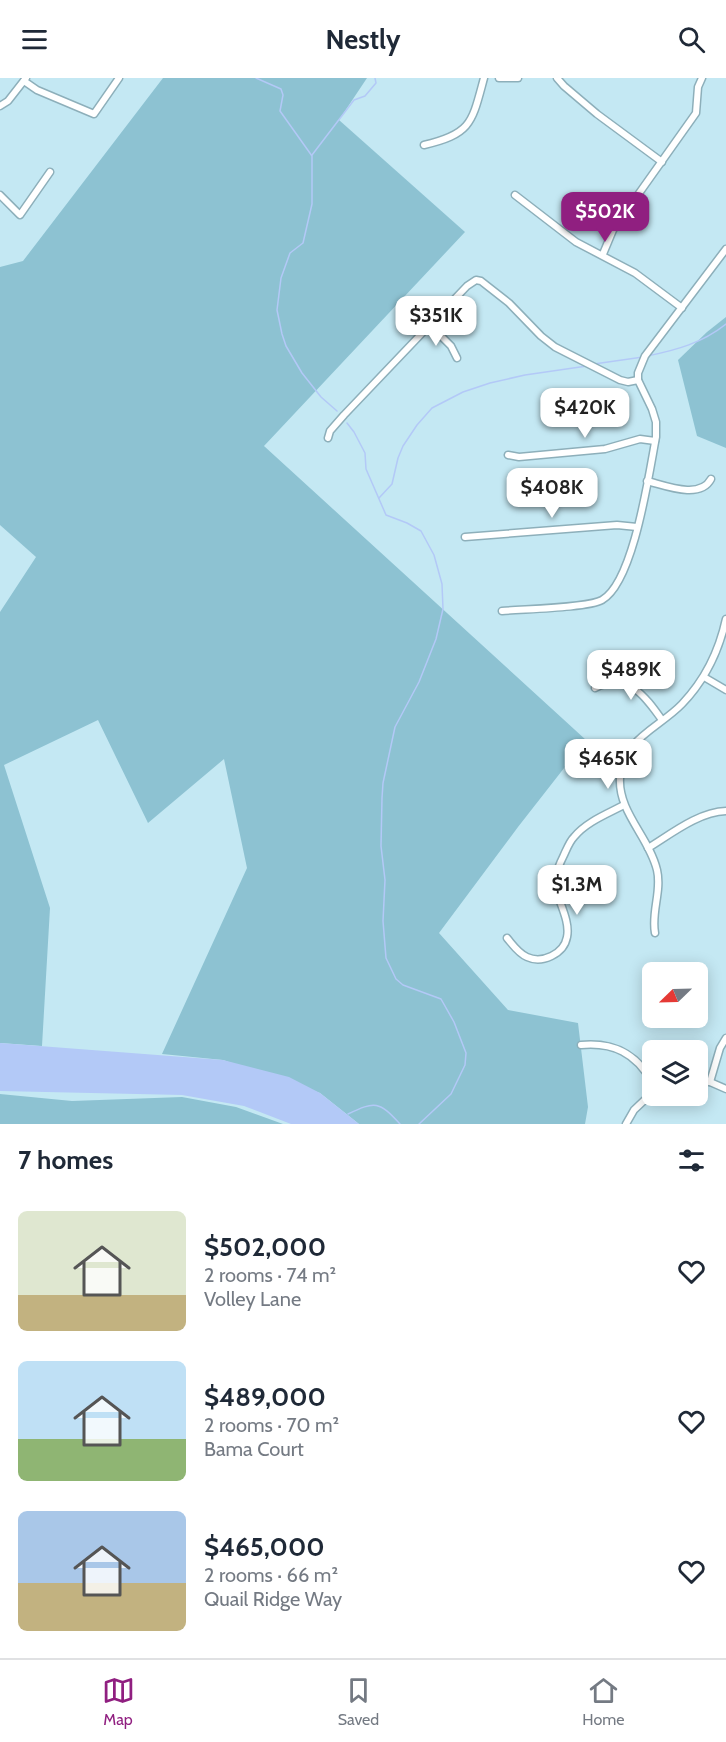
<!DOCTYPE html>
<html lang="en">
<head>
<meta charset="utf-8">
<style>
	:root { --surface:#fff; --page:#f2f2f3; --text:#1f2937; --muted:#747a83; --line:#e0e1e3; --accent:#901f80 }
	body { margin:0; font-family:Cabin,sans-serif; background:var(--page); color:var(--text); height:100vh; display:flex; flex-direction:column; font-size:22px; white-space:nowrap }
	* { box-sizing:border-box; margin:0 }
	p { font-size:20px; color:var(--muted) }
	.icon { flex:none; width:33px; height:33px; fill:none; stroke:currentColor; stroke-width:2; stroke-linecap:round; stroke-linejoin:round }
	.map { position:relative; height:1046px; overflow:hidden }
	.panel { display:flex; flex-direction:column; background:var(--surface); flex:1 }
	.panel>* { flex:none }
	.needle { width:39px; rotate:247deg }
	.tools { position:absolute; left:642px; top:884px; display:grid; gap:12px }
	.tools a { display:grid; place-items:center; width:66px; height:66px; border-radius:9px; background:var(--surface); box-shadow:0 3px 15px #0003; font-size:30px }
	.price { position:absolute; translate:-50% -51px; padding:0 14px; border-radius:12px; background:#fff; color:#222; font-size:20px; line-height:39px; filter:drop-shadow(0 2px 3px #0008) }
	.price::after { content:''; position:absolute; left:50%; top:36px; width:18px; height:14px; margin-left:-9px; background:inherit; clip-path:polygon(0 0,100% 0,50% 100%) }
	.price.active { background:var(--accent); color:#fff }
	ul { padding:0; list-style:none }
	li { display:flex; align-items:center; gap:18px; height:150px; padding:0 18px }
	li span { display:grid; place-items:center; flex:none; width:168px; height:120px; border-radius:9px; color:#555 }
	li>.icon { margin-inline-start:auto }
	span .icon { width:72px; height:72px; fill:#fffc; stroke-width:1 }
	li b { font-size:26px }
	h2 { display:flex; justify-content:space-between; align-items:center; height:72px; padding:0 18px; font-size:26px }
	header { display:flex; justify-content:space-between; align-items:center; height:78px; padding:0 18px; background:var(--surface); font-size:27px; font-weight:800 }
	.dock { display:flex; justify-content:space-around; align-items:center; height:84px; border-top:2px solid var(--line); background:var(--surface); font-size:16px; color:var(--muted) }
	.dock a { display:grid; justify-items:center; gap:3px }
	.dock .active { color:var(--accent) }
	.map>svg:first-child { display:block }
	.green { fill:#8dc2d2 }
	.water { fill:#b3c9f7 }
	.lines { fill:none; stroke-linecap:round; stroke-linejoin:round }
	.stream { stroke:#b3c9f7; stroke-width:1.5 }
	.minor-casing { stroke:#8dafba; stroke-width:9 }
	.minor { stroke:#fff; stroke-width:6 }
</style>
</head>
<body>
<header><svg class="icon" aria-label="menu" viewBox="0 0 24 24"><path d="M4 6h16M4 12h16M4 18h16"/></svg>Nestly<svg class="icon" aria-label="search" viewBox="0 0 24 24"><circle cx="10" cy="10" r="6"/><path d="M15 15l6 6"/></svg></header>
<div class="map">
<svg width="726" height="1046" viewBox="0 0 726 1046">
	<rect width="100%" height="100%" fill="#c4e8f3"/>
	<!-- green -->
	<g class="green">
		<polygon points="163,0 367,0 339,42 465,154 264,368 586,662 518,749 439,855 508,932 578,945 588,1029 585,1046 359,1046 320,1015 223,982 162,976 247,790 224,681 148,745 98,642 4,687 50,830 42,968 0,965 0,534 36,479 0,447 0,189 23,183"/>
		<polygon points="726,239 726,370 697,358 678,282 707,254"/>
		<polygon points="0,1016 72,1023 182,1019 236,1029 283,1046 0,1046"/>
	</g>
	<!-- water -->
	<polygon class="water" points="0,965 223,982 289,999 320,1015 359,1046 291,1046 244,1028 182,1017 0,1013"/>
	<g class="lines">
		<!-- stream -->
		<g class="stream">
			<polyline points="256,0 281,11 283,17 280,33 312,78 312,126 303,165 290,175 281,200 277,232 282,256 286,268 302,295 321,319 337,333"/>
			<polyline points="312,77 354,22 365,18 376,5 375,0"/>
			<path d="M 647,278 C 677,272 702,265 726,246"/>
			<polyline points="594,286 643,279"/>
			<polyline points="347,345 354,354 365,375 366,391 386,437 407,445 421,453 434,477 442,506 443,531 436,561 419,604 395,649 383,705 382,720 381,768 385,802 383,843 386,880 396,901 403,907 441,921 454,944 466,975 465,987 451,1016 419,1046"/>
			<polyline points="379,420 392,406 398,380 403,368 417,347 432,330 463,314 490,305 525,297 587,288"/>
			<path d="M 348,1036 C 375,1023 379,1023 400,1046"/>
		</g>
		<!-- minor casing -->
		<g class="minor-casing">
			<g id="minor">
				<polyline points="499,0 518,0"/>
				<polyline points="557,0 564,8 597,36 662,84"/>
				<polyline points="24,3 37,12 94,36 119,0"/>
				<polyline points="0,28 8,23 26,0"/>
				<path d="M 424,67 C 472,56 472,44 484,0"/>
				<polyline points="0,117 20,137 50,94"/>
				<polyline points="515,117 576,164 635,195 682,230"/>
				<polyline points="603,176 613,152 696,35 698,9 702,0"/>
				<polyline points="430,247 451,268 457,280"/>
				<polyline points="328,360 330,353 344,337 467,208 476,202 481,203 509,225 541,258 555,269 620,302 628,304 638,302"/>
				<polyline points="508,377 519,379 605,371 640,361 655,363"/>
				<path d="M 647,403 C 664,407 700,422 711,401"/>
				<polyline points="465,459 617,447 637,449"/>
				<path d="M 502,533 C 522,531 588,530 602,522 C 634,504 649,395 656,359 L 656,344 L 652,331 L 638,302 L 638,295 L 645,278 L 726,171"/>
				<polyline points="704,599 726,612"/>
				<path d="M 595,610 C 627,593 645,618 662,642"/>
				<path d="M 648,770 C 671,756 698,734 726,733"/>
				<path d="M 655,855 C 651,834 662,813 657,792 C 649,759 618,734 620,700 C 622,661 659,650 682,626 C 705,602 719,573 726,541"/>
				<path d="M 507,860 C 513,867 518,875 527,879 C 542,886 564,876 567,859 C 570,845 561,828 557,815 C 554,801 557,791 563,779 C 566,773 569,764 574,759 C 586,744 607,736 624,727"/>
				<path d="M 581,967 C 613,964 636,975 652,1004"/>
				<polyline points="698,1003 710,1004 726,1011"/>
				<polyline points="710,1004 720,970 726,960"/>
				<polyline points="626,1046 634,1032 652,1015"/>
			</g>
		</g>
		<!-- minor -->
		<use href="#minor" class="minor"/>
	</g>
</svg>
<div class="tools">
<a><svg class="needle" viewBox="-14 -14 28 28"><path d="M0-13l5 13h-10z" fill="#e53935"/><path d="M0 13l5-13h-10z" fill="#747a83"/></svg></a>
<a><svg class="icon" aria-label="layers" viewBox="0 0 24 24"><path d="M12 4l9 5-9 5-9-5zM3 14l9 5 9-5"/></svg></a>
</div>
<b class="price active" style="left:605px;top:165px">$502K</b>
<b class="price" style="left:436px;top:269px">$351K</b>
<b class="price" style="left:585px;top:361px">$420K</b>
<b class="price" style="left:552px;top:441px">$408K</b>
<b class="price" style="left:631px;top:623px">$489K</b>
<b class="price" style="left:608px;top:712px">$465K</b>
<b class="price" style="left:577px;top:838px">$1.3M</b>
</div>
<section class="panel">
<h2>7 homes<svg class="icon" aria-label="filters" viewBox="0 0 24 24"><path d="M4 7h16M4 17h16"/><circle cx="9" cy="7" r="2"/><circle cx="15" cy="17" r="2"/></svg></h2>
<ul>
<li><span style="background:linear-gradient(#dfe7d0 70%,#c2b280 0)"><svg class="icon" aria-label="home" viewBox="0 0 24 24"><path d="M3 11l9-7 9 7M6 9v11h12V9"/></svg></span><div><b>$502,000</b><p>2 rooms · 74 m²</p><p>Volley Lane</p></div><svg class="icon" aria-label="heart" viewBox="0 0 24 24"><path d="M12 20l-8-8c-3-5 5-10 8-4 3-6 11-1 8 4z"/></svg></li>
<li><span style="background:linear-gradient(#bfe0f5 65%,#8fb573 0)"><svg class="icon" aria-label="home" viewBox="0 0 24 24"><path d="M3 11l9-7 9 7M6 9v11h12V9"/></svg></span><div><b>$489,000</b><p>2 rooms · 70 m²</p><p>Bama Court</p></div><svg class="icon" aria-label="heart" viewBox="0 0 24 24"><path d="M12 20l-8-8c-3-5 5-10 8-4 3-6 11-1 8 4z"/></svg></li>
<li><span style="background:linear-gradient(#a9c7e8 60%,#c2b280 0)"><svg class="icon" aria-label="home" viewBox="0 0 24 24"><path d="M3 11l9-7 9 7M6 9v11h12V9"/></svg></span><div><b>$465,000</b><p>2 rooms · 66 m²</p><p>Quail Ridge Way</p></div><svg class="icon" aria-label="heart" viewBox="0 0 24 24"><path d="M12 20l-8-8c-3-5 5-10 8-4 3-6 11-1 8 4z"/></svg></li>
</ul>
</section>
<nav class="dock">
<a class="active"><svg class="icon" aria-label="map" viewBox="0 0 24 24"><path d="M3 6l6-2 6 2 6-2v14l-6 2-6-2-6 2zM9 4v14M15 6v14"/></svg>Map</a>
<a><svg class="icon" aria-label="saved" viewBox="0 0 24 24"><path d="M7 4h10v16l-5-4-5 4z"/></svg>Saved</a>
<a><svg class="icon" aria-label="home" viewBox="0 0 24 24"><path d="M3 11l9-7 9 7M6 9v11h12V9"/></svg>Home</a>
</nav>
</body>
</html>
